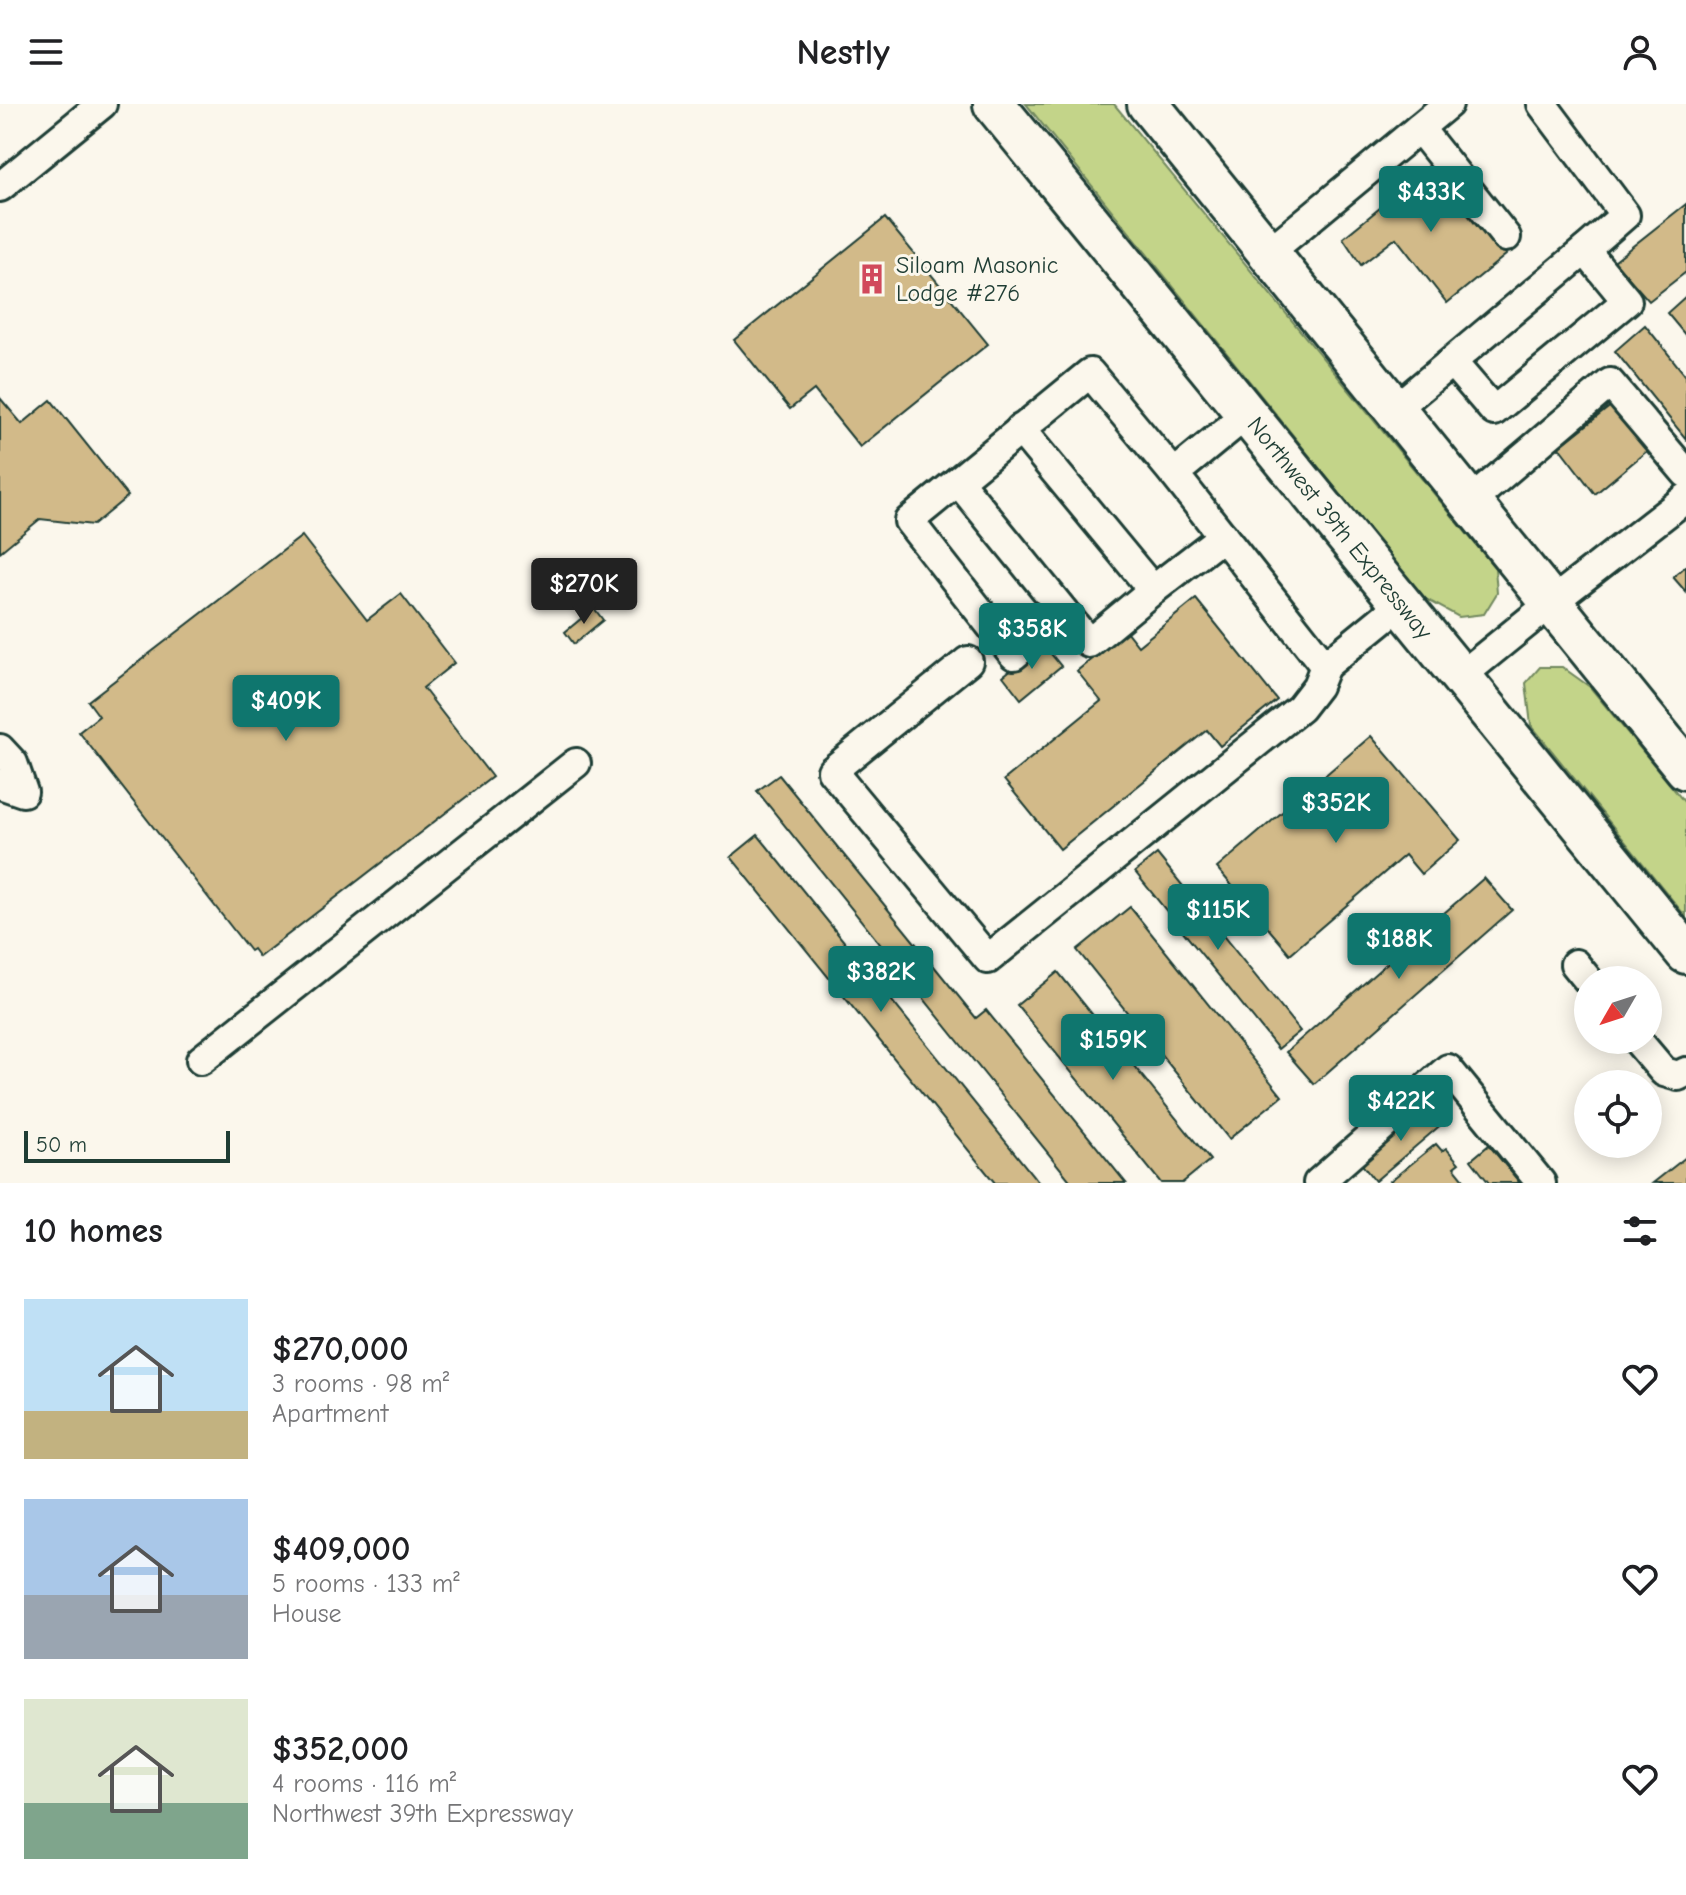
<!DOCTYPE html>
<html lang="en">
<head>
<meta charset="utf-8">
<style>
	:root { --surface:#fff; --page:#f2f2f2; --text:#202124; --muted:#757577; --accent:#0f766e }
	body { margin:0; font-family:"Comic Neue",sans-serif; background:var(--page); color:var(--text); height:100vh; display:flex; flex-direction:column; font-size:30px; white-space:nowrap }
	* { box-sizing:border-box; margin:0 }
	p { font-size:26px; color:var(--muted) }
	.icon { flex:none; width:44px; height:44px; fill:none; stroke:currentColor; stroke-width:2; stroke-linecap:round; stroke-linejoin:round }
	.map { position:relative; height:1079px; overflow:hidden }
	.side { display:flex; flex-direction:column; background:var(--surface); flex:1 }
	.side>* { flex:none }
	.needle { width:52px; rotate:231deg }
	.fabs { position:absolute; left:1574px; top:862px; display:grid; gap:16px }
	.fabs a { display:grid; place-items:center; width:88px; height:88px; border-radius:50%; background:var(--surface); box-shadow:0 4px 20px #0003; font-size:40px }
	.scale { position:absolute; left:24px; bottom:20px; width:206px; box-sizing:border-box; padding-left:8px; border:4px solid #1f3d34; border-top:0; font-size:22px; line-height:28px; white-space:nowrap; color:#1f3d34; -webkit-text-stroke:6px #fbf7ec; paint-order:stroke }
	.price { position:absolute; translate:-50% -68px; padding:0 18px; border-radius:8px; background:var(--accent); color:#fff; font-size:26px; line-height:52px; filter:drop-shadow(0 2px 4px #0008) }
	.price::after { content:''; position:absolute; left:50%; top:48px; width:24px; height:18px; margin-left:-12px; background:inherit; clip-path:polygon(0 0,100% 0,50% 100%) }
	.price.current { background:#222; color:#fff }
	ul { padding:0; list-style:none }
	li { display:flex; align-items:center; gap:24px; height:200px; padding:0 24px }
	li span { display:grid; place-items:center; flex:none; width:224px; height:160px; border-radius:0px; color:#555 }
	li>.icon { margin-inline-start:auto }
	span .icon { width:96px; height:96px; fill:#fffc; stroke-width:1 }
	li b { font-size:34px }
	h2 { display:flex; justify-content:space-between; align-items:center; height:96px; padding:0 24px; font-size:34px }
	header { display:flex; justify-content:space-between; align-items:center; height:104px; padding:0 24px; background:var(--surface); font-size:36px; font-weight:600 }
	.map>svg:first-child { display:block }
	.green { fill:#c3d489; stroke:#71885e; stroke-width:2 }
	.building { fill:#d2ba89; stroke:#1f3d34; stroke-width:2 }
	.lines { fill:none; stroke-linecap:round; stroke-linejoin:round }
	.minor-casing { stroke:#1f3d34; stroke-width:34 }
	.highway-casing { stroke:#1f3d34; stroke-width:46 }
	.minor { stroke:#fbf7ec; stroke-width:28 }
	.highway { stroke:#fbf7ec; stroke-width:40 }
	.labels { text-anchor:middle; stroke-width:6; stroke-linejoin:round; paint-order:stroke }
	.poi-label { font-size:24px; fill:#1f3d34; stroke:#fbf7ec; text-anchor:start }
	.street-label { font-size:24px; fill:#1f3d34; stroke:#fbf7ec }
</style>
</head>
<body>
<header><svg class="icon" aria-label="menu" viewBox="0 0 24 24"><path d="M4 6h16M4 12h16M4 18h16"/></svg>Nestly<svg class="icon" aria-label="person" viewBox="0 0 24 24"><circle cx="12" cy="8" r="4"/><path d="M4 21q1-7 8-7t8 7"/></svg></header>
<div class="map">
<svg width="1686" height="1079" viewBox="0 0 1686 1079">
	<rect width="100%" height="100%" fill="#fbf7ec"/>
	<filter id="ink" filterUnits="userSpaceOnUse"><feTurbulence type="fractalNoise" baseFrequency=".0125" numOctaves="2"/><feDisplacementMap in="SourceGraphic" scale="16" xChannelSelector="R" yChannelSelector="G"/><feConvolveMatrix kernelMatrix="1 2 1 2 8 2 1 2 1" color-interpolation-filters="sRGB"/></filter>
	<g filter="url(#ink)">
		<!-- green -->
		<g class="green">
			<polygon points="1026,0 1114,0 1495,464 1497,489 1484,510 1459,513 1424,494"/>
			<polygon points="1540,563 1562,563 1590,583 1686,700 1686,813 1531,621 1526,579"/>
		</g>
		<!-- building -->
		<g class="building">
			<polygon points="1433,61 1507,150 1447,199 1396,134 1361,161 1343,134"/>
			<polygon points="1686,100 1686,168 1649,197 1614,157"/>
			<polygon points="885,114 988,240 860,343 814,286 790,305 734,236"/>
			<polygon points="1686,192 1686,232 1667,209"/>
			<polygon points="1645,221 1686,272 1686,335 1615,247"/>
			<polygon points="0,294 22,320 51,296 128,392 93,421 40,415 0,448"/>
			<polygon points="1612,301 1648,346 1595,390 1559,343"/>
			<polygon points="302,432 367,516 401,490 454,559 423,584 492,673 259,853 253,845 250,847 79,628 99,612 88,597"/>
			<polygon points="1686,462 1686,488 1673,473"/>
			<polygon points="1196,495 1277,596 1220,642 1207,626 1060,745 1004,676 1101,597 1077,567 1126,527 1138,542"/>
			<polygon points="594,504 603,516 574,540 565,528"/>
			<polygon points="1043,540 1061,562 1021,595 1003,572"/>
			<polygon points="1371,632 1460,736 1421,770 1405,751 1290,850 1217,764"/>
			<polygon points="779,671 976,914 986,906 1126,1079 1072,1079 757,687"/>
			<polygon points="758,731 1039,1079 995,1079 731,753"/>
			<polygon points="1157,750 1300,927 1278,945 1135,768"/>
			<polygon points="1484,774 1512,806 1314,980 1286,948"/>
			<polygon points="1130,803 1282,992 1229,1035 1077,846"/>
			<polygon points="1058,868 1210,1056 1182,1079 1161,1079 1017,901"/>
			<polygon points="1428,1001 1443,1019 1375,1077 1360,1058"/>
			<polygon points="1436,1040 1442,1047 1446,1044 1459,1059 1454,1063 1467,1079 1392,1079 1390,1077"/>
			<polygon points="1489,1041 1520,1079 1489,1079 1471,1056"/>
			<polygon points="1686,1053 1686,1079 1653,1079"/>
		</g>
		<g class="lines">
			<!-- minor casing -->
			<g class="minor-casing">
				<g id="minor">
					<polyline points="1542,0 1625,111 1585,146"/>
					<polyline points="1419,24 1506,133"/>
					<polyline points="0,83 102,0"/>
					<polyline points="1268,149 1448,0"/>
					<polyline points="1395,305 1585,146 1627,197 1494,307 1452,258"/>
					<polyline points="1247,310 1174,370 1325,562 1401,500"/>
					<polyline points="1020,325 1153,486 1223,432"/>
					<polyline points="958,377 1089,539 1153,486"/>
					<polyline points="1470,398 1610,279 1686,369"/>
					<polyline points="1064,509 1014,551 909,417 1090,269 1174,370"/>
					<polyline points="968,557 832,667 988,855 1300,604 1317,582 1325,562"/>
					<polyline points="1461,572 1551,499 1686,394"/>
					<polyline points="0,645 13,659 23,688 0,680"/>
					<polyline points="1575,860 1588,876"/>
					<polyline points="1637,936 1664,968 1678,972 1686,968"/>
					<polyline points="201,956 576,659"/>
					<polyline points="1318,1079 1448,965 1541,1079"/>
				</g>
			</g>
			<!-- highway casing -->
			<g class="highway-casing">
				<g id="highway">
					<polyline points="994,0 1686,849"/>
					<polyline points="1148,0 1686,665"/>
				</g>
			</g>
			<!-- minor -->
			<use href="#minor" class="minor"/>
			<!-- highway -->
			<use href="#highway" class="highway"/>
		</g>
	</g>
	<!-- icons -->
	<defs>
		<g id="building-bare" transform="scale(2.4)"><path d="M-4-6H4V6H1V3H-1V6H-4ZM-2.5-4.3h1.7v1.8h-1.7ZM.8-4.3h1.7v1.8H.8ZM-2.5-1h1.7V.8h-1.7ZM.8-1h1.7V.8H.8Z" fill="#d1495b" stroke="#fbf7ec" stroke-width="2.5" paint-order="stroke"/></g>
	</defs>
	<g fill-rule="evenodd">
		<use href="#building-bare" x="872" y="175"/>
	</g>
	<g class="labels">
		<!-- poi labels -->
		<g class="poi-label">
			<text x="896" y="169">Siloam Masonic<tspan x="896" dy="28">Lodge #276</tspan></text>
		</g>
		<!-- street labels -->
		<g class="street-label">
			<text transform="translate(1340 424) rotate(51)" y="8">Northwest 39th Expressway</text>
		</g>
	</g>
</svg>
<div class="fabs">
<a><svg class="needle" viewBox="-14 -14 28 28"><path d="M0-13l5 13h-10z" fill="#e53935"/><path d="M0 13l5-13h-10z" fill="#757577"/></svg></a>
<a><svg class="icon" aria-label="locate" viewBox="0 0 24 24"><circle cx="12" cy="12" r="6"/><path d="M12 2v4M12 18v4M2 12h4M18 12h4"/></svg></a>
</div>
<div class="scale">50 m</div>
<b class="price" style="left:1431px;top:130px">$433K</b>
<b class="price current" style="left:584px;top:522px">$270K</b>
<b class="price" style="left:1032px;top:567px">$358K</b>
<b class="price" style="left:286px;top:639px">$409K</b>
<b class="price" style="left:1336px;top:741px">$352K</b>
<b class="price" style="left:1218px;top:848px">$115K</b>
<b class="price" style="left:1399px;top:877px">$188K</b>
<b class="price" style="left:881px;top:910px">$382K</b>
<b class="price" style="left:1113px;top:978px">$159K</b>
<b class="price" style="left:1401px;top:1039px">$422K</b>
</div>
<section class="side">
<h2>10 homes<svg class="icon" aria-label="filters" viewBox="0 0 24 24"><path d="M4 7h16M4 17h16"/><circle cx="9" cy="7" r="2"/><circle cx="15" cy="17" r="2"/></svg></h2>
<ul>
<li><span style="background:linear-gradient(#bfe0f5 70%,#c2b280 0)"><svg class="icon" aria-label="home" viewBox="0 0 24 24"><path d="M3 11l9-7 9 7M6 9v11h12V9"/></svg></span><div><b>$270,000</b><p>3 rooms · 98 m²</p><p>Apartment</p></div><svg class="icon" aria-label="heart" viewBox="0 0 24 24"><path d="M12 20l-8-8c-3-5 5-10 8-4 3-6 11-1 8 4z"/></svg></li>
<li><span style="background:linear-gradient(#a9c7e8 60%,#9aa5b1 0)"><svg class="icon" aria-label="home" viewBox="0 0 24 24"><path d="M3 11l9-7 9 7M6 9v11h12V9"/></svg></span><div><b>$409,000</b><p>5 rooms · 133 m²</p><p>House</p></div><svg class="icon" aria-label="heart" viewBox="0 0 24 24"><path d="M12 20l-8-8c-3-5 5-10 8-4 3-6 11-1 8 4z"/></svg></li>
<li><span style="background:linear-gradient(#dfe7d0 65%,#7fa58c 0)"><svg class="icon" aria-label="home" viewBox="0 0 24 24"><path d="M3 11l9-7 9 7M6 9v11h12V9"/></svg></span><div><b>$352,000</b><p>4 rooms · 116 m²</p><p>Northwest 39th Expressway</p></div><svg class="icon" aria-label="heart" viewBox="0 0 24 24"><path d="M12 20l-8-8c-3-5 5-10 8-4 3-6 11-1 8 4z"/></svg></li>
</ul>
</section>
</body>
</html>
